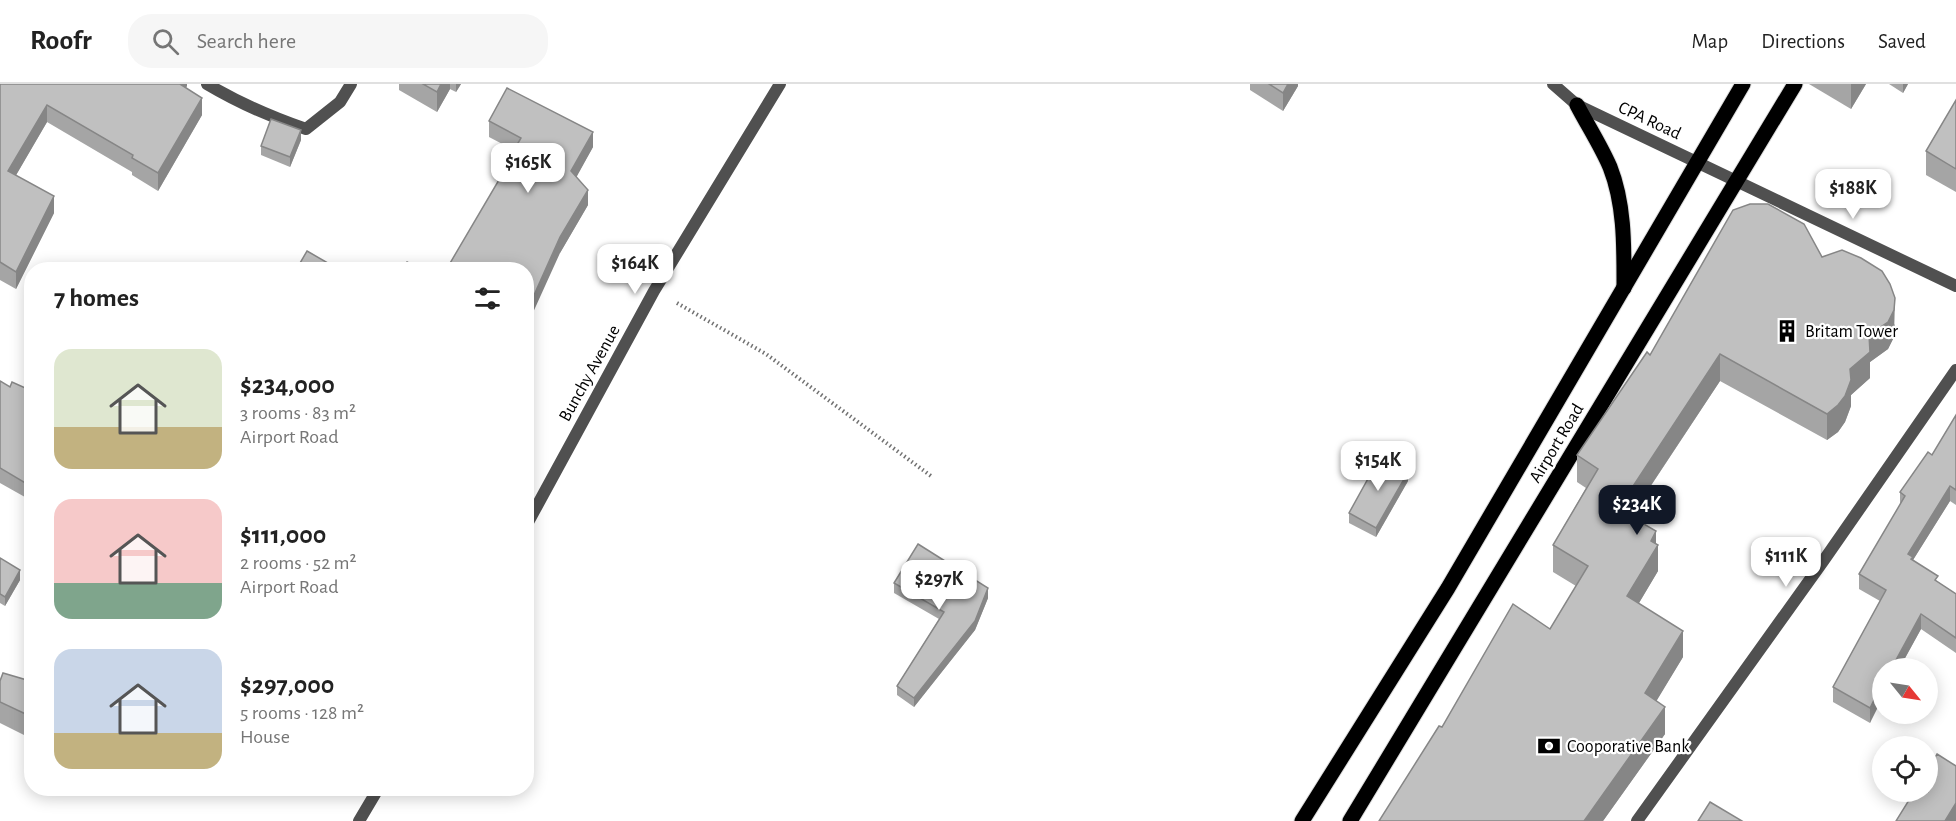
<!DOCTYPE html>
<html lang="en">
<head>
<meta charset="utf-8">
<style>
	:root { --surface:#fff; --page:#f6f6f6; --text:#222; --muted:#767676; --line:#e0e0e0; --accent:#111827 }
	body { margin:0; font-family:"Alegreya Sans",sans-serif; background:var(--page); color:var(--text); height:100vh; display:flex; flex-direction:column; font-size:22px; white-space:nowrap }
	* { box-sizing:border-box; margin:0 }
	p { font-size:20px; color:var(--muted) }
	.icon { flex:none; width:33px; height:33px; fill:none; stroke:currentColor; stroke-width:2; stroke-linecap:round; stroke-linejoin:round }
	.map { position:relative; flex:1; overflow:hidden }
	.sheet { position:absolute; left:24px; top:178px; width:510px; height:534px; display:flex; flex-direction:column; background:var(--surface); border-radius:24px; box-shadow:0 3px 15px #0003 }
	.sheet>* { flex:none }
	.needle { width:39px; rotate:120deg }
	.tools { position:absolute; left:1872px; top:574px; display:grid; gap:12px }
	.tools a { display:grid; place-items:center; width:66px; height:66px; border-radius:50%; background:var(--surface); box-shadow:0 3px 15px #0003; font-size:30px }
	.price { position:absolute; translate:-50% -51px; padding:0 14px; border-radius:12px; background:#fff; color:#222; font-size:20px; line-height:39px; filter:drop-shadow(0 2px 3px #0008) }
	.price::after { content:''; position:absolute; left:50%; top:36px; width:18px; height:14px; margin-left:-9px; background:inherit; clip-path:polygon(0 0,100% 0,50% 100%) }
	.price.active { background:var(--accent); color:#fff }
	ul { padding:0; list-style:none }
	li { display:flex; align-items:center; gap:18px; height:150px; padding:0 30px }
	li span { display:grid; place-items:center; flex:none; width:168px; height:120px; border-radius:18px; color:#555 }
	li>.icon { margin-inline-start:auto }
	span .icon { width:72px; height:72px; fill:#fffc; stroke-width:1 }
	li b { font-size:26px }
	h2 { display:flex; justify-content:space-between; align-items:center; height:72px; padding:0 30px; font-size:26px }
	header { display:flex; align-items:center; gap:36px; box-sizing:border-box; height:84px; padding:0 30px; background:var(--surface); border-bottom:2px solid var(--line) }
	header strong { font-size:28px }
	nav { display:flex; gap:33px; margin-inline-start:auto; font-size:21px }
	.search { width:420px; height:54px; background:var(--page); display:flex; align-items:center; gap:15px; box-sizing:border-box; padding:0 21px; border-radius:24px; color:var(--muted); font-size:22px }
	.map>svg:first-child { display:block }
	.lines { fill:none; stroke-linecap:round; stroke-linejoin:round }
	.primary-casing { stroke:#dbdbdb; stroke-width:17 }
	.path { stroke:#727272; stroke-width:4; stroke-dasharray:1.5 3; stroke-linecap:butt }
	.minor { stroke:#505050; stroke-width:12 }
	.tertiary { stroke:#505050; stroke-width:12 }
	.primary { stroke:#000; stroke-width:15 }
	.wall { fill:#a5a5a5 }
	.shaded-wall { fill:#868686 }
	.building { fill:#c0c0c0; stroke:#868686; stroke-width:1.5 }
	.labels { text-anchor:middle; stroke-width:4.5; stroke-linejoin:round; paint-order:stroke }
	.street-label { font-size:18px; fill:#000; stroke:#fff }
	.poi-label { font-size:18px; fill:#000; stroke:#fff; text-anchor:start }
</style>
</head>
<body>
<header>
<strong>Roofr</strong>
<div class="search"><svg class="icon" aria-label="search" viewBox="0 0 24 24"><circle cx="10" cy="10" r="6"/><path d="M15 15l6 6"/></svg>Search here</div>
<nav><a>Map</a><a>Directions</a><a>Saved</a></nav>
</header>
<div class="map">
<svg width="1956" height="737" viewBox="0 0 1956 737">
	<rect width="100%" height="100%" fill="#fff"/>
	<g class="lines">
		<!-- primary casing -->
		<g class="primary-casing">
			<g id="primary">
				<path d="M 1577,21 C 1588,42 1601,62 1610,83 C 1625,121 1624,164 1624,204"/>
				<polyline points="1302,737 1448,504 1743,0"/>
				<polyline points="1350,737 1795,0"/>
			</g>
		</g>
		<!-- path -->
		<polyline class="path" points="677,219 766,270 931,392"/>
		<!-- minor -->
		<g class="minor">
			<path d="M 207,0 C 239,19 271,33 306,45 L 340,18 L 351,0"/>
			<polyline points="526,442 654,207 780,0"/>
			<polyline points="359,737 378,705"/>
			<polyline points="1637,737 1824,476 1956,286"/>
		</g>
		<!-- tertiary -->
		<polyline class="tertiary" points="1553,0 1577,21 1956,202"/>
		<!-- primary -->
		<use href="#primary" class="primary"/>
	</g>
	<!-- wall -->
	<g class="wall">
		<polygon points="0,0 187,0 186,4 202,31 158,107 132,91 132,88 47,38 16,91 54,129 16,205 0,196"/>
		<polygon points="399,0 461,0 456,8 450,5 437,28 399,6"/>
		<polygon points="1250,0 1298,0 1298,2 1283,27 1250,6"/>
		<polygon points="1809,0 1866,0 1851,25"/>
		<polygon points="1889,0 1908,0 1903,9"/>
		<polygon points="1956,16 1956,108 1926,91 1926,67"/>
		<polygon points="489,37 593,63 576,93 588,121 560,169 504,87 504,83 514,66 489,53"/>
		<polygon points="301,56 290,83 261,71 261,62"/>
		<polygon points="1822,173 1895,241 1894,253 1888,265 1870,278 1870,294 1851,311 1851,322 1845,338 1838,348 1827,356 1720,297 1631,432 1656,460 1658,487 1639,519 1683,573 1656,617 1665,650 1603,737 1379,737 1442,643 1550,545 1576,502 1553,488 1553,461 1586,404 1577,398 1577,371 1650,271"/>
		<polygon points="0,297 10,303 32,307 32,417 0,399"/>
		<polygon points="1956,331 1956,421 1950,417 1913,476 1938,498 1956,510 1956,569 1921,545 1899,585 1882,585 1870,639 1833,618 1833,603 1880,517 1859,505 1859,490 1900,421 1900,408 1932,371"/>
		<polygon points="1408,397 1376,453 1349,439 1349,429"/>
		<polygon points="0,474 20,496 5,522 0,519"/>
		<polygon points="894,499 988,514 975,546 914,623 897,611 897,602 939,535 894,509"/>
		<polygon points="32,587 32,655 0,639 0,597 27,596"/>
		<polygon points="219,705 243,705 225,709"/>
	</g>
	<!-- shaded-wall -->
	<g class="shaded-wall">
		<polygon points="178,0 187,0 187,2 178,17"/>
		<polygon points="441,0 450,0 450,5 437,28 437,8"/>
		<polygon points="456,0 461,0 456,8"/>
		<polygon points="1288,0 1298,0 1298,2 1283,27 1283,9"/>
		<polygon points="1851,0 1866,0 1851,25"/>
		<polygon points="1903,0 1908,0 1903,9"/>
		<polygon points="202,14 202,31 158,107 158,89"/>
		<polygon points="47,21 47,38 8,105 8,87"/>
		<polygon points="301,46 301,56 290,83 290,73"/>
		<polygon points="593,48 593,63 571,103 571,87"/>
		<polygon points="588,106 588,121 560,169 526,244 526,229 560,153"/>
		<polygon points="54,112 54,129 16,205 16,188"/>
		<polygon points="1895,214 1894,253 1888,265 1870,278 1870,294 1851,311 1851,322 1845,338 1838,348 1827,356 1827,330 1850,285 1869,251"/>
		<polygon points="1720,270 1720,297 1618,451 1618,425"/>
		<polygon points="1408,388 1408,397 1376,453 1376,444"/>
		<polygon points="1950,402 1950,417 1913,476 1913,488 1908,470"/>
		<polygon points="1656,447 1656,463 1658,461 1658,487 1627,539 1627,512 1651,457"/>
		<polygon points="20,486 20,496 5,522 5,513"/>
		<polygon points="988,504 988,514 975,546 914,623 914,614"/>
		<polygon points="1921,530 1921,545 1899,585 1891,585"/>
		<polygon points="1683,547 1683,573 1645,636 1645,609"/>
		<polygon points="1882,600 1882,615 1870,639 1870,624"/>
		<polygon points="1665,623 1665,650 1603,737 1584,737"/>
		<polygon points="225,705 243,705 225,709"/>
		<polygon points="1956,719 1956,737 1945,737"/>
	</g>
	<!-- building -->
	<g class="building">
		<polygon points="0,0 180,0 202,14 158,89 132,74 133,71 47,21 8,87 54,112 16,188 0,178"/>
		<polygon points="423,0 441,0 437,8"/>
		<polygon points="1269,0 1288,0 1283,9"/>
		<polygon points="507,4 593,48 571,87 588,106 560,153 526,229 526,186 446,186 506,84 504,83 521,54 489,37"/>
		<polygon points="1956,16 1956,85 1926,67"/>
		<polygon points="271,35 301,46 290,73 261,62"/>
		<polygon points="1750,120 1768,120 1804,140 1822,173 1842,166 1861,174 1882,187 1890,200 1895,214 1894,226 1888,238 1869,251 1870,268 1850,285 1851,296 1845,312 1838,321 1827,330 1720,270 1618,425 1656,447 1651,457 1658,461 1627,512 1683,547 1645,609 1665,623 1584,737 1585,737 1379,737 1439,642 1442,643 1513,520 1550,545 1588,482 1553,461 1598,385 1577,371 1647,268 1650,271 1733,126"/>
		<polygon points="307,167 340,186 296,186"/>
		<polygon points="407,178 422,186 402,186"/>
		<polygon points="0,297 10,303 12,298 32,307 32,403 0,384"/>
		<polygon points="1956,331 1956,406 1950,402 1908,470 1913,473 1911,475 1938,492 1935,496 1956,510 1956,554 1921,530 1891,585 1882,585 1882,600 1870,624 1833,603 1886,506 1859,490 1905,412 1900,408 1928,368 1932,371"/>
		<polygon points="1380,373 1408,388 1376,444 1349,429"/>
		<polygon points="918,460 988,504 975,537 914,614 897,602 944,528 894,499"/>
		<polygon points="0,474 20,486 5,513 0,510"/>
		<polygon points="32,587 32,633 0,618 0,597 3,589 27,596"/>
		<polygon points="1937,670 1956,682 1956,719 1945,737 1896,737 1914,708 1928,708 1928,687"/>
		<polygon points="1710,718 1742,737 1698,737"/>
	</g>
	<!-- icons -->
	<defs>
		<g id="building-bare" transform="scale(1.8)"><path d="M-4-6H4V6H1V3H-1V6H-4ZM-2.5-4.3h1.7v1.8h-1.7ZM.8-4.3h1.7v1.8H.8ZM-2.5-1h1.7V.8h-1.7ZM.8-1h1.7V.8H.8Z" fill="#000" stroke="#fff" stroke-width="2.5" paint-order="stroke"/></g>
		<g id="bank-bare" transform="scale(1.8)"><path d="M-6-4H6V4H-6ZM0-2.3a2.3 2.3 0 1 0 0 4.6a2.3 2.3 0 1 0 0-4.6Z" fill="#000" stroke="#fff" stroke-width="2.5" paint-order="stroke"/></g>
	</defs>
	<g fill-rule="evenodd">
		<use href="#building-bare" x="1787" y="247"/>
		<use href="#bank-bare" x="1549" y="662"/>
	</g>
	<g class="labels">
		<!-- street labels -->
		<g class="street-label">
			<text transform="translate(1650 36) rotate(25)" y="6">CPA Road</text>
			<text transform="translate(589 289) rotate(-61)" y="6">Bunchy Avenue</text>
			<text transform="translate(1556 359) rotate(-59)" y="6">Airport Road</text>
		</g>
		<!-- poi labels -->
		<g class="poi-label">
			<text x="1805" y="253">Britam Tower</text>
			<text x="1567" y="668">Cooporative Bank</text>
		</g>
	</g>
</svg>
<div class="tools">
<a><svg class="needle" viewBox="-14 -14 28 28"><path d="M0-13l5 13h-10z" fill="#e53935"/><path d="M0 13l5-13h-10z" fill="#767676"/></svg></a>
<a><svg class="icon" aria-label="locate" viewBox="0 0 24 24"><circle cx="12" cy="12" r="6"/><path d="M12 2v4M12 18v4M2 12h4M18 12h4"/></svg></a>
</div>
<b class="price" style="left:528px;top:110px">$165K</b>
<b class="price" style="left:1853px;top:136px">$188K</b>
<b class="price" style="left:635px;top:211px">$164K</b>
<b class="price" style="left:1378px;top:408px">$154K</b>
<b class="price active" style="left:1637px;top:452px">$234K</b>
<b class="price" style="left:1786px;top:504px">$111K</b>
<b class="price" style="left:939px;top:527px">$297K</b>
<section class="sheet">
<h2>7 homes<svg class="icon" aria-label="filters" viewBox="0 0 24 24"><path d="M4 7h16M4 17h16"/><circle cx="9" cy="7" r="2"/><circle cx="15" cy="17" r="2"/></svg></h2>
<ul>
<li><span style="background:linear-gradient(#dfe7d0 65%,#c2b280 0)"><svg class="icon" aria-label="home" viewBox="0 0 24 24"><path d="M3 11l9-7 9 7M6 9v11h12V9"/></svg></span><div><b>$234,000</b><p>3 rooms · 83 m²</p><p>Airport Road</p></div></li>
<li><span style="background:linear-gradient(#f6c9c9 70%,#7fa58c 0)"><svg class="icon" aria-label="home" viewBox="0 0 24 24"><path d="M3 11l9-7 9 7M6 9v11h12V9"/></svg></span><div><b>$111,000</b><p>2 rooms · 52 m²</p><p>Airport Road</p></div></li>
<li><span style="background:linear-gradient(#c9d6e8 70%,#c2b280 0)"><svg class="icon" aria-label="home" viewBox="0 0 24 24"><path d="M3 11l9-7 9 7M6 9v11h12V9"/></svg></span><div><b>$297,000</b><p>5 rooms · 128 m²</p><p>House</p></div></li>
</ul>
</section>
</div>
</body>
</html>
